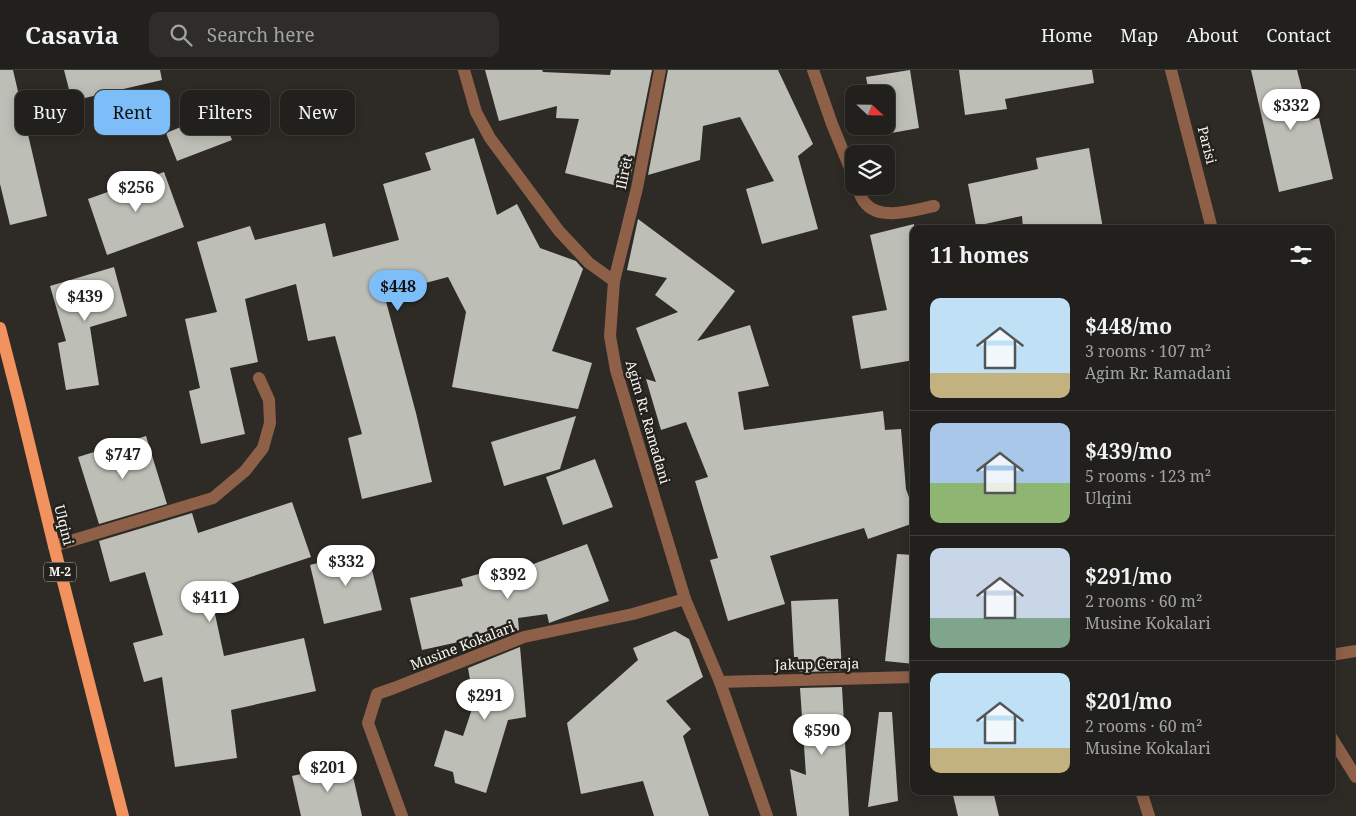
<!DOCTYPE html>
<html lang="en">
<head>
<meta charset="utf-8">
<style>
	:root { --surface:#22201c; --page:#2e2d29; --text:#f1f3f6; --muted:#a2a3a3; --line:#3f3e3b; --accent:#7dbef9 }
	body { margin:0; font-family:"Noto Serif",serif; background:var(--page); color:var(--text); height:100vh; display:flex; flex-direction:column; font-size:19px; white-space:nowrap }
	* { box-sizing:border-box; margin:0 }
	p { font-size:16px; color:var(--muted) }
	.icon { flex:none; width:28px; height:28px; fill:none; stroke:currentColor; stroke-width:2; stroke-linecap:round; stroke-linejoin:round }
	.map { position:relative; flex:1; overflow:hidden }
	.panel { position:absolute; left:910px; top:155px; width:425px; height:570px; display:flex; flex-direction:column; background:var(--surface); border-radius:10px; box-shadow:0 2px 12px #0003,0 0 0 1px var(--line) }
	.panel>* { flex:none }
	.banner { position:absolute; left:15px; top:20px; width:475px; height:45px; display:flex; gap:10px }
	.needle { width:32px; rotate:112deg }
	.fabs { position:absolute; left:845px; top:15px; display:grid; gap:10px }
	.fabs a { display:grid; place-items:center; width:50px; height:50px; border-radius:10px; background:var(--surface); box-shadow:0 2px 12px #0003,0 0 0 1px var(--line); font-size:25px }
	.price { position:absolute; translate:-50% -42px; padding:0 11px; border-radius:18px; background:#fff; color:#222; font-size:16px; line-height:32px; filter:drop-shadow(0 1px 2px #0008) }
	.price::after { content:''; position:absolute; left:50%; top:30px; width:15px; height:11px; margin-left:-8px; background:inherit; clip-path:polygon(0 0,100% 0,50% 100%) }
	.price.selected { background:var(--accent); color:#111 }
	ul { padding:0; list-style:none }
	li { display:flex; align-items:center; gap:15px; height:125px; padding:0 20px }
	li+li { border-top:1px solid var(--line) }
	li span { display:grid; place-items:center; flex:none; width:140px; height:100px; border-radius:10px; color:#555 }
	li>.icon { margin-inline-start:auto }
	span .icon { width:60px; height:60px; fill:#fffc; stroke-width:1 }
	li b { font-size:21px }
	h2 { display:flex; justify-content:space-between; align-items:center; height:60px; padding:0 20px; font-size:21px }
	.chip { padding:0 18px; border-radius:10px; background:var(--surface); box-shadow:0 2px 12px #0003,0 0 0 1px var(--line); font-size:18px; line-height:45px }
	.chip.selected { background:var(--accent); color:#111 }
	header { display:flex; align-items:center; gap:30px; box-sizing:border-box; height:70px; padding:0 25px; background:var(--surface); border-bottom:1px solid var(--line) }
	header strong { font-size:24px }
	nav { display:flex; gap:28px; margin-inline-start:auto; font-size:18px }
	.search { width:350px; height:45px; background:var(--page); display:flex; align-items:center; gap:12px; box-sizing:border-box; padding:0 18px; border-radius:10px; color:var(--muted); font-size:19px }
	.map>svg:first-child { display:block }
	.building { fill:#bdbeb6 }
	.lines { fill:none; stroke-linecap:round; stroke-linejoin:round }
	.street { stroke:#8e6048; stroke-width:12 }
	.primary { stroke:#f1925f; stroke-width:12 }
	.labels { text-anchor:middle; stroke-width:5; stroke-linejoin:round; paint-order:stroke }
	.shield { fill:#24211c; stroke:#b8b5b1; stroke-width:1 }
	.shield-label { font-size:12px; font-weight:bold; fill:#f7f5f1 }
	.street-label { font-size:14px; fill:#f7f5f1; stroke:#24211c }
</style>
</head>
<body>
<header>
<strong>Casavia</strong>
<div class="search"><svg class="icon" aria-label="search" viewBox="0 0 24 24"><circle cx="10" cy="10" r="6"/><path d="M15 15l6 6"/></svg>Search here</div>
<nav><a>Home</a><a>Map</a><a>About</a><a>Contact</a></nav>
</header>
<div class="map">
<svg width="1356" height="746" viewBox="0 0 1356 746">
	<rect width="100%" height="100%" fill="#2e2b26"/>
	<!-- building -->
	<g class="building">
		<polygon points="0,0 13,0 47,146 10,155 0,114"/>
		<polygon points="64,0 160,0 162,10 72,31"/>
		<polygon points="485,0 542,0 543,2 610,5 611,0 652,0 630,110 614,115 565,103 579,49 556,48 557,36 499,51"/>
		<polygon points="668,0 778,0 813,74 798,86 818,159 762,174 746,119 774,111 740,47 703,56 700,90 648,105"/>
		<polygon points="910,0 919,58 875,66 874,56 886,56 886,24 869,24 866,7"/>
		<polygon points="959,0 1092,0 1094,13 1005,29 1007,39 965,45"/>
		<polygon points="1251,0 1297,0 1310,50 1319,48 1333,109 1279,122"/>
		<polygon points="221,41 232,70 177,91 166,63"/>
		<polygon points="474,68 497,145 517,134 540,178 576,191 583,199 552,281 592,293 578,339 452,317 466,242 448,207 384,224 416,343 432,412 362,429 348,368 362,364 335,266 308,271 296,214 245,229 258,292 230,298 245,364 201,374 189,321 200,318 185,249 217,242 197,172 250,156 255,170 325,153 333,187 399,170 383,114 431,100 425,83"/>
		<polygon points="1089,78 1103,159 1023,159 1022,146 976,156 968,114 1038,99 1036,88"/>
		<polygon points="164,102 184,157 107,185 88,129"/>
		<polygon points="638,149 735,221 697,271 750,255 769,316 738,322 744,360 883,341 885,360 901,359 906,419 914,441 914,453 868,469 864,458 770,486 785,534 728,551 710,490 718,488 695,411 708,407 686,352 661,360 646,309 656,312 636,258 678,242 655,225 667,208 627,200"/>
		<polygon points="914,154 914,290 861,299 852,246 887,240 870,165"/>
		<polygon points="114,197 127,246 90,257 99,315 66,320 58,273 66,271 50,216"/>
		<polygon points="576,346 560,399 504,416 491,372"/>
		<polygon points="146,366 167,434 99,454 78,387"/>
		<polygon points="595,389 613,437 563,455 546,407"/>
		<polygon points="292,432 311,487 214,519 217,528 212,530 224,586 304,568 316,621 231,640 237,688 175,697 162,607 144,612 133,573 163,565 145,502 110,512 99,471 192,443 198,463"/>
		<polygon points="587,474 609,531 549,553 547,544 518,548 519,560 465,581 463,571 422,580 410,528 463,516 461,509 510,495 512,502"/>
		<polygon points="367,480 382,540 324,554 310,495"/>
		<polygon points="897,484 914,485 914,594 885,591"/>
		<polygon points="838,529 842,601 799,602 798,587 794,587 791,531"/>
		<polygon points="675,561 689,569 703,607 666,631 691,659 683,666 709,746 654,746 643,711 581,724 567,653 638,590 633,578"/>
		<polygon points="520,577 526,647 508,650 486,723 455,713 453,702 434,696 445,660 463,666 474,633 468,598"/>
		<polygon points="842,617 849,746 797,746 790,699 806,705 800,618"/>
		<polygon points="879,642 892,642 898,731 868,737"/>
		<polygon points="350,693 362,746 301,746 292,706"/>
		<polygon points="952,721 993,721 999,746 958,746"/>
	</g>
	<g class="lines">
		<!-- street -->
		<g class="street">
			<polyline points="464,0 476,42 490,68 559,161 589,193 614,211"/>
			<polyline points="660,0 637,118 614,211 610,266 616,300 634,360 685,529 720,612 767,746"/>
			<polyline points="813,0 832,54 854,108"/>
			<polyline points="1171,0 1212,159"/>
			<path d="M 857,116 C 859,122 861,129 866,134 C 881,151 914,140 934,136"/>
			<polyline points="54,476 213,428 245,401 263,378 270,353 269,330 259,308"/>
			<polyline points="1331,585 1356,581"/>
			<polyline points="720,612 914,607"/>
			<polyline points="1331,667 1356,707"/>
			<polyline points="1141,721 1149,746"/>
			<polyline points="402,746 368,653 377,624 394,618 524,567 633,544 685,529"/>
		</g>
		<!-- primary -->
		<polyline class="primary" points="0,258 19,332 54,476 123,746"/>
	</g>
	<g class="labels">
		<!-- shield labels -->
		<rect class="shield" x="44" y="492.5" width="32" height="19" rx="4"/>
		<g class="shield-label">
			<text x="60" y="506">M-2</text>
		</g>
		<!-- street labels -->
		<g class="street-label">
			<text transform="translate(1207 75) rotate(76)" y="5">Parisi</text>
			<text transform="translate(624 103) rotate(-78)" y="5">Ilirët</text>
			<text transform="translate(648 352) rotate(74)" y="5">Agim Rr. Ramadani</text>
			<text transform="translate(64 455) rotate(76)" y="5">Ulqini</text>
			<text transform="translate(462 576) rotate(-21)" y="5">Musine Kokalari</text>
			<text transform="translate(817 594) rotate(-1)" y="5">Jakup Ceraja</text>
		</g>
	</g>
</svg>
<div class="fabs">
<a><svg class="needle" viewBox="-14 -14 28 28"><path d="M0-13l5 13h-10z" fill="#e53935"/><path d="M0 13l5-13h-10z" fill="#a2a3a3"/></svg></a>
<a><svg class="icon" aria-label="layers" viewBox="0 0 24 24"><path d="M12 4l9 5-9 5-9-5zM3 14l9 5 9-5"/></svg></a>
</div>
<b class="price" style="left:1291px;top:61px">$332</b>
<b class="price" style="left:136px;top:143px">$256</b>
<b class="price selected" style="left:398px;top:242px">$448</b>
<b class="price" style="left:85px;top:252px">$439</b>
<b class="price" style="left:123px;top:410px">$747</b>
<b class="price" style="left:346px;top:517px">$332</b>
<b class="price" style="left:508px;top:530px">$392</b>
<b class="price" style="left:210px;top:553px">$411</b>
<b class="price" style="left:485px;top:651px">$291</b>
<b class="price" style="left:822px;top:686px">$590</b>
<b class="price" style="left:328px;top:723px">$201</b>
<div class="banner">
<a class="chip">Buy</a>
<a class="chip selected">Rent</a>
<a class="chip">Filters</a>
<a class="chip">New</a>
</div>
<section class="panel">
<h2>11 homes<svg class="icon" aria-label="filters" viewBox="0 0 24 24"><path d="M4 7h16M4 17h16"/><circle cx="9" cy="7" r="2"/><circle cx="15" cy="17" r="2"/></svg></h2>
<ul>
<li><span style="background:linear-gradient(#bfe0f5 75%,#c2b280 0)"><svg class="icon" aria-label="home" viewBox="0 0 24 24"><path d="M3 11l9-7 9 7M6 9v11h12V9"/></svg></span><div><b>$448/mo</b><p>3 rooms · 107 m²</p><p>Agim Rr. Ramadani</p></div></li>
<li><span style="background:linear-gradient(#a9c7e8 60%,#8fb573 0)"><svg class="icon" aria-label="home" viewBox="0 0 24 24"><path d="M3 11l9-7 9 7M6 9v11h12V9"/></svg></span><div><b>$439/mo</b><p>5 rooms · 123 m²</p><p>Ulqini</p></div></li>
<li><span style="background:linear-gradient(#c9d6e8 70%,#7fa58c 0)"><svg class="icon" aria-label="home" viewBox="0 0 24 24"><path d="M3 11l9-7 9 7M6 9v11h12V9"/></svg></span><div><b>$291/mo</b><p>2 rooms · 60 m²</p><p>Musine Kokalari</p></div></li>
<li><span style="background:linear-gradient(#bfe0f5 75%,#c2b280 0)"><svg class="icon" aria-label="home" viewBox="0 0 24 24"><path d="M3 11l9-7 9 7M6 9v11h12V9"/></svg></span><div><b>$201/mo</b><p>2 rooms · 60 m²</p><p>Musine Kokalari</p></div></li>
</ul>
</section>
</div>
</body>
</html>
